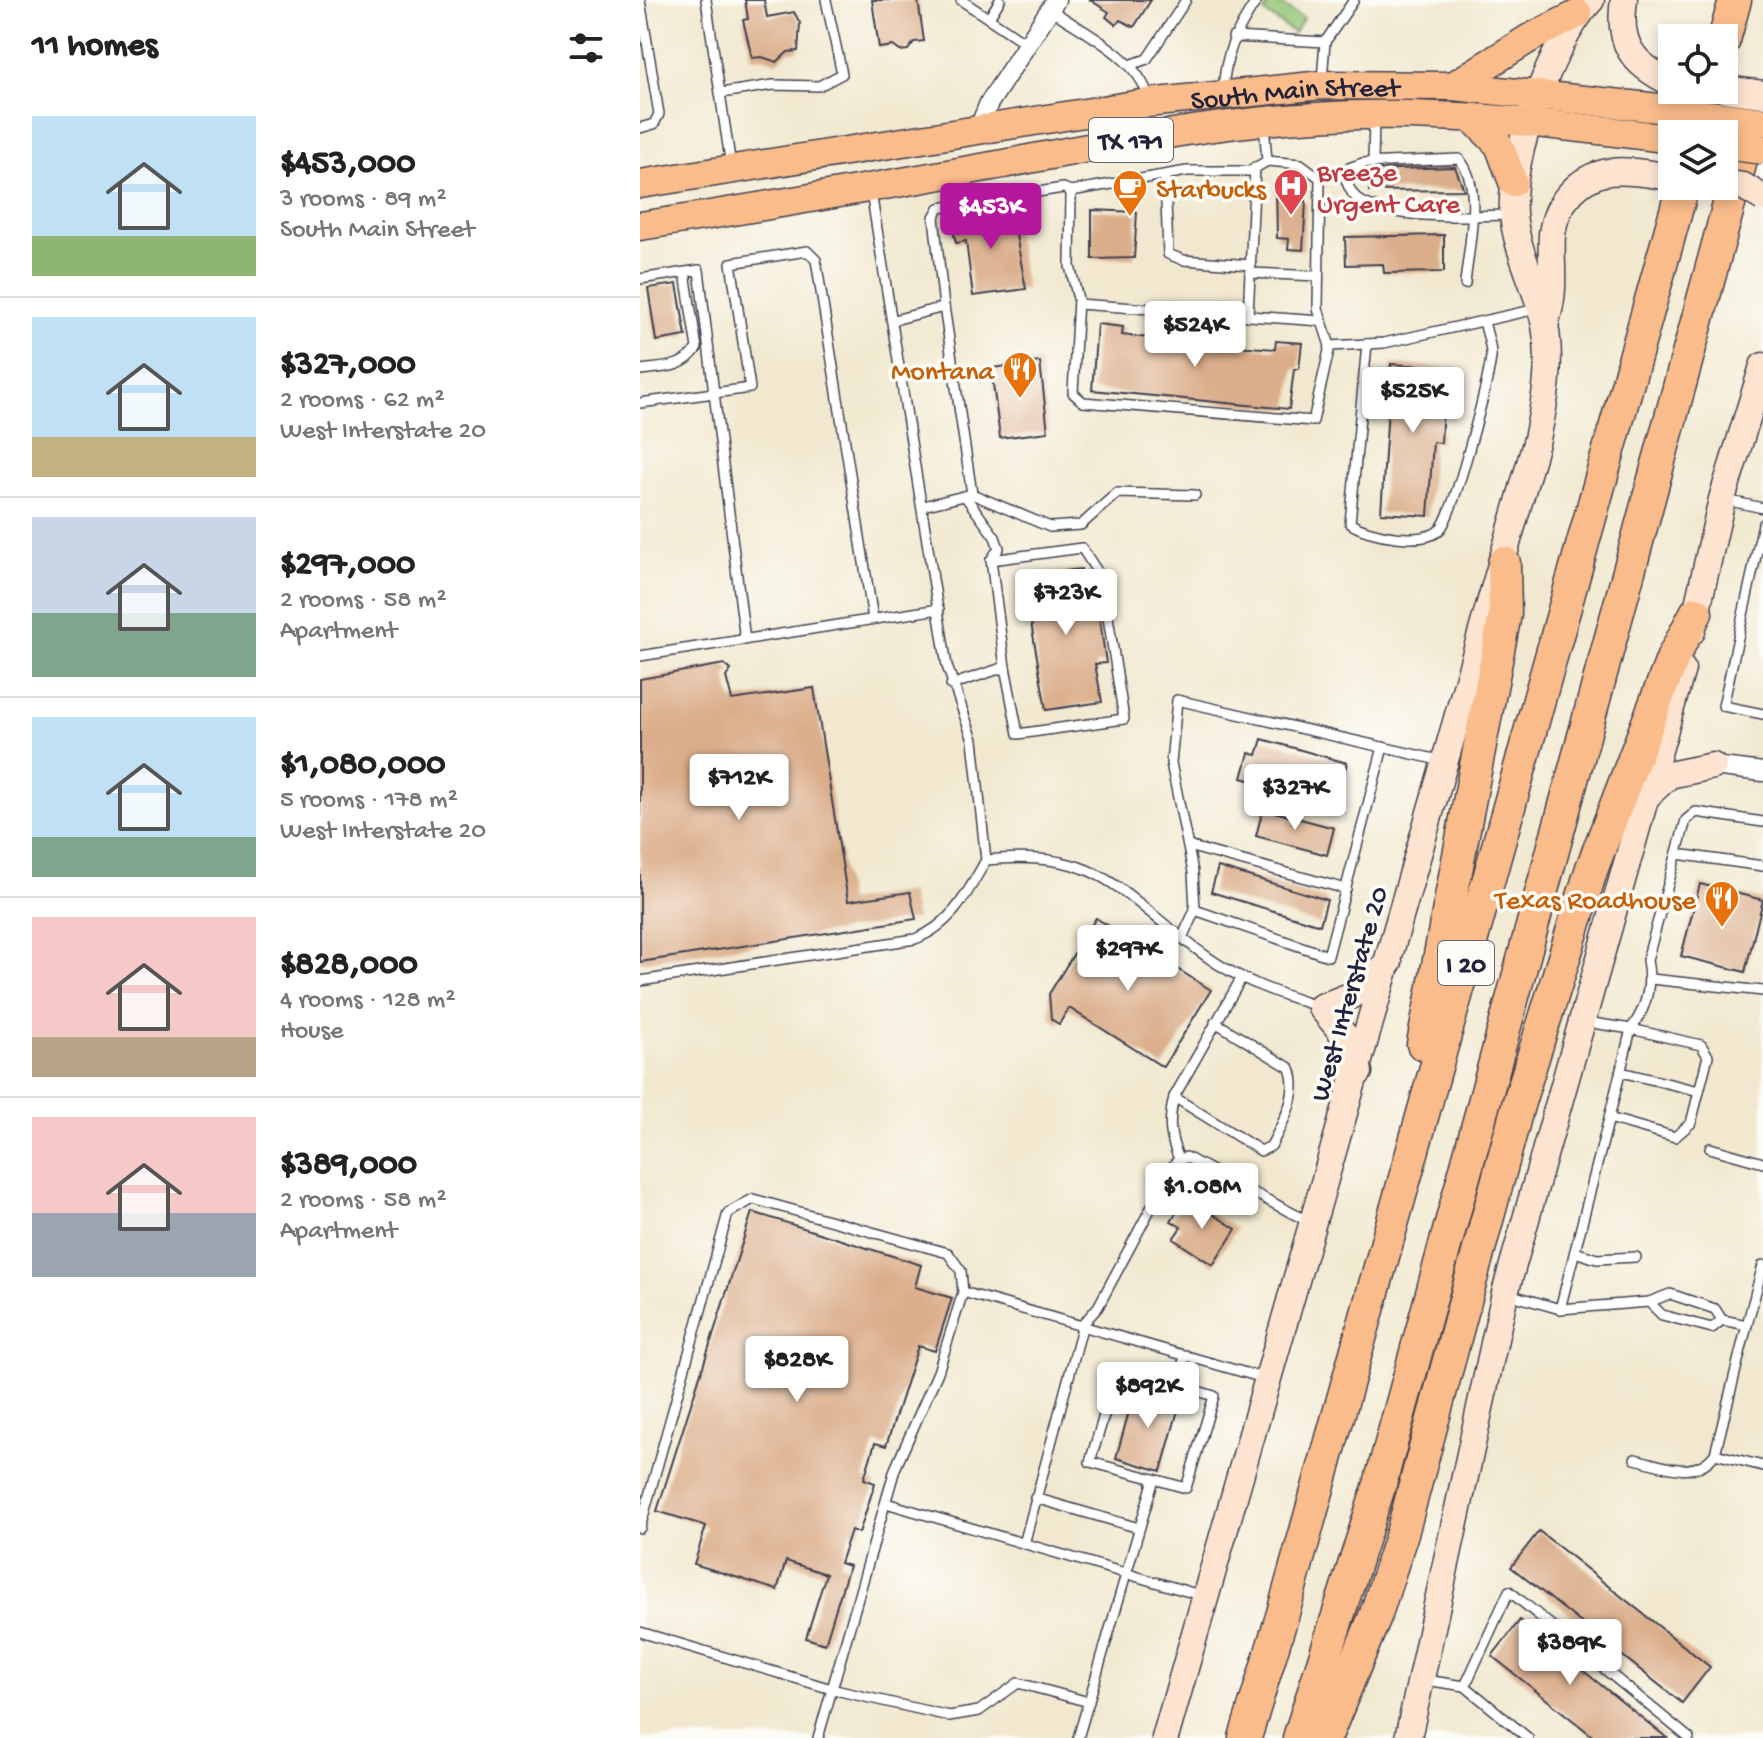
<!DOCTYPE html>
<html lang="en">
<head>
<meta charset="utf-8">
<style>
	:root { --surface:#fff; --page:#f6f6f6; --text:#222; --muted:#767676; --line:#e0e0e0; --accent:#b5179e }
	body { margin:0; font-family:"Gochi Hand",sans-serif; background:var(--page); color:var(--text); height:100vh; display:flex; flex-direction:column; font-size:30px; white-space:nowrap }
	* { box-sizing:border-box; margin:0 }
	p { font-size:26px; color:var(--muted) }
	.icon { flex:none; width:44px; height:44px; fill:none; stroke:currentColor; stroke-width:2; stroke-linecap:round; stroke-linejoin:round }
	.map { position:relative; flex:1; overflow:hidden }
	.drawer { display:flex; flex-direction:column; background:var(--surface); width:640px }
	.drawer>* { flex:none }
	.buttons { position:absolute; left:1018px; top:24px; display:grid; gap:16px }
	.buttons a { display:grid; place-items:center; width:80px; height:80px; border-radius:0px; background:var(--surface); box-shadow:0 4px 12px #0003; font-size:40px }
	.price { position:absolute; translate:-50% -68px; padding:0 18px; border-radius:8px; background:#fff; color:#222; font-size:26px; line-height:52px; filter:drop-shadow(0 2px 4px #0008) }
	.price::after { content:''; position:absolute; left:50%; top:48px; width:24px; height:18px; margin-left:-12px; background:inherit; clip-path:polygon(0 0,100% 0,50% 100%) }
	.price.current { background:var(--accent); color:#fff }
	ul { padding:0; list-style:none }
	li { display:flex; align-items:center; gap:24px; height:200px; padding:0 32px }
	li+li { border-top:2px solid var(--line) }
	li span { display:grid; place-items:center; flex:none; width:224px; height:160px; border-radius:0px; color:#555 }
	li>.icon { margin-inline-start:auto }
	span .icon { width:96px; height:96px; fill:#fffc; stroke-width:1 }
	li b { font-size:34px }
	h2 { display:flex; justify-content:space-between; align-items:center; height:96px; padding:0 32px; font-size:34px }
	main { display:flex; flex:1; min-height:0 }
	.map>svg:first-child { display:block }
	.green { fill:#94c676; stroke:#5b7458; stroke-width:2 }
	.building { fill:#dbae8b }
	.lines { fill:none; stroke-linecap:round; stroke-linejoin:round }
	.lane-casing { stroke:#414051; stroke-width:12 }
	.street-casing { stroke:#414051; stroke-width:21 }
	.secondary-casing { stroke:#414051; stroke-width:29 }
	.primary-casing { stroke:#414051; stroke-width:31 }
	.highway-casing { stroke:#414051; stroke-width:35 }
	.lane { stroke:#fff; stroke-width:9 }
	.street { stroke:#fff; stroke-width:18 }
	.secondary { stroke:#fde4d1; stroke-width:26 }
	.primary { stroke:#fabc8b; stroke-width:28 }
	.highway { stroke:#fabc8b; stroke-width:32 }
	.secondary-bridge-casing { stroke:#414051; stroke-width:29; stroke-linecap:butt }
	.primary-bridge-casing { stroke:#414051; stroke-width:31; stroke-linecap:butt }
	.secondary-bridge { stroke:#fde4d1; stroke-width:26 }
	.primary-bridge { stroke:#fabc8b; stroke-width:28 }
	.labels { text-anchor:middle; stroke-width:7; stroke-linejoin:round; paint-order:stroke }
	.shield { fill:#fdfcf7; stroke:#646373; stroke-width:2 }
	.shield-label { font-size:26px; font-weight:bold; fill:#22223b }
	.street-label { font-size:28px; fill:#22223b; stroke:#fdfcf7 }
	.health-label { font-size:28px; fill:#be3a42; stroke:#fdfcf7; text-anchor:start }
	.food-label { font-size:28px; fill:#c56008; stroke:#fdfcf7; text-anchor:end }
</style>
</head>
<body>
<main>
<section class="drawer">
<h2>11 homes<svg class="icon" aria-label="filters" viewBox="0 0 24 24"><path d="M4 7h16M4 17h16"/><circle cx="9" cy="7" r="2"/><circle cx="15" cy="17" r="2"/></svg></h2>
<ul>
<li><span style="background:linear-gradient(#bfe0f5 75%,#8fb573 0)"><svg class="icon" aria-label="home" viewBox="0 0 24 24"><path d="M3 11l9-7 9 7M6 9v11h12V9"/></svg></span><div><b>$453,000</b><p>3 rooms · 89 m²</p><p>South Main Street</p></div></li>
<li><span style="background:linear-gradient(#bfe0f5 75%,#c2b280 0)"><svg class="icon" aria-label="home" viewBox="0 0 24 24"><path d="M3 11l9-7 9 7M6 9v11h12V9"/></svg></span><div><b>$327,000</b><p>2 rooms · 62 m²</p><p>West Interstate 20</p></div></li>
<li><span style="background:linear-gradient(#c9d6e8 60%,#7fa58c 0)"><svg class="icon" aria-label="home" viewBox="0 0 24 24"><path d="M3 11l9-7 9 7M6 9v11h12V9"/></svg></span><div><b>$297,000</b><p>2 rooms · 58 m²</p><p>Apartment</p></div></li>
<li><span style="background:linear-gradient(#bfe0f5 75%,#7fa58c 0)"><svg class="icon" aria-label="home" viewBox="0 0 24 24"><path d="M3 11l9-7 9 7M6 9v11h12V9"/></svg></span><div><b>$1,080,000</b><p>5 rooms · 178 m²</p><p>West Interstate 20</p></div></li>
<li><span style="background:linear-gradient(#f6c9c9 75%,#b9a48a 0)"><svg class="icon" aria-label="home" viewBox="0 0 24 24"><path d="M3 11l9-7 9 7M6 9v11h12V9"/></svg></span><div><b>$828,000</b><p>4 rooms · 128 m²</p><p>House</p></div></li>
<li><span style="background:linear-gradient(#f6c9c9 60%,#9aa5b1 0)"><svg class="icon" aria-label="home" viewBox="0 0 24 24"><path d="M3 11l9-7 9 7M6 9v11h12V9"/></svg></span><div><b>$389,000</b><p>2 rooms · 58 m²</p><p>Apartment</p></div></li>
</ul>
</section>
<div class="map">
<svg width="1123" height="1738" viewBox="0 0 1123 1738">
	<rect width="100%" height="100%" fill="#fdfcf7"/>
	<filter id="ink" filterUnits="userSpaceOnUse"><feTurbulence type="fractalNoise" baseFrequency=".0125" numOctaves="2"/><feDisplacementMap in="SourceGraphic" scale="16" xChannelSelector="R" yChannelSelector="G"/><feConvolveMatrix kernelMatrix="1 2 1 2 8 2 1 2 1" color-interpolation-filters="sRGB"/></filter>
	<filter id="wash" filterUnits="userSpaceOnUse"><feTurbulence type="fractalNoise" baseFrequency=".006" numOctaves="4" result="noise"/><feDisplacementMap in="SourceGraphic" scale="32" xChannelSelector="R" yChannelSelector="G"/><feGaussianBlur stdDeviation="1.8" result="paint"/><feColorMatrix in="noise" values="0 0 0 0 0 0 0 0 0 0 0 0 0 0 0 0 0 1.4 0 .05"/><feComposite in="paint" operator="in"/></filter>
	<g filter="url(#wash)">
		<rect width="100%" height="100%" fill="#f1e8cf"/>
		<!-- green -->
		<polygon class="green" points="632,0 664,18 654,33 624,12"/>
		<g id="blocks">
			<!-- building -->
			<g class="building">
				<polygon points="105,0 124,0 127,17 154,12 160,23 158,51 148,52 137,62 122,57 112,58 103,20 108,19"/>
				<polygon points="232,0 278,0 284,41 274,42 268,50 260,51 253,46 239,48"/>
				<polygon points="450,0 511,0 494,27 480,20 476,25 466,17 469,12"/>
				<polygon points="815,167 824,190 729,191 729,170"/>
				<polygon points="636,185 661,186 660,201 666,201 663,250 648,249 649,239 637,238"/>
				<polygon points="371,208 386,289 333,296 326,241 316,243 310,217"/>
				<polygon points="452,210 497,212 494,258 452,259"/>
				<polygon points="804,235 804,272 744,273 743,264 706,265 705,237"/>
				<polygon points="37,284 46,336 16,341 8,288"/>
				<polygon points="457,324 483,327 482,335 545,342 546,333 572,335 571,344 635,349 636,341 662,343 659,369 654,369 649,409 452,390"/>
				<polygon points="400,362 408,432 360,438 351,368"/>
				<polygon points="751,364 815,368 813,405 803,404 801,443 793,442 788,516 741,513"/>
				<polygon points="441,569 443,587 455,586 466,663 455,664 462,702 406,710 383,576"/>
				<polygon points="84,664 91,670 86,677 92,700 174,688 208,901 270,892 276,919 0,962 0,679"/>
				<polygon points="622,739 707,763 696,804 602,778 609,753 617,755"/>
				<polygon points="623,809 694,828 687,855 616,836"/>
				<polygon points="578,867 687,900 680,925 571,892"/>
				<polygon points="1060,884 1123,900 1105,972 1041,956"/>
				<polygon points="456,918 571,990 523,1067 429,1008 419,1024 411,1019 409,994"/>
				<polygon points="546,1197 596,1229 573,1265 533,1239 541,1227 531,1221"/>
				<polygon points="112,1212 281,1265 275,1287 312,1298 295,1351 278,1346 246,1446 235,1443 224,1479 235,1483 219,1533 211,1530 200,1563 209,1566 185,1644 166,1638 186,1574 146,1561 137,1590 54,1564 66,1526 17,1511"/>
				<polygon points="495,1390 540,1403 521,1471 476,1458"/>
				<polygon points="899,1531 1070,1667 1042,1703 871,1567"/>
				<polygon points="880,1620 1027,1738 955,1738 852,1656"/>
			</g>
		</g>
	</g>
	<g filter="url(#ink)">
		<use href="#blocks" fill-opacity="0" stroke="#414051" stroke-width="2"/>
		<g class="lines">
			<!-- lane casing -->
			<g class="lane-casing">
				<g id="lane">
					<polyline points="0,0 19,114 14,124 0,128"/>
					<polyline points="66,0 91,166"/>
					<polyline points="321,0 387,44"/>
					<path d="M 410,9 C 444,33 497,56 509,98"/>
					<polyline points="349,18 360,0"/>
					<polyline points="593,37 685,42"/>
					<polyline points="490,65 507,59 546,0"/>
					<polyline points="682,80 685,42 714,0"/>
					<path d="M 583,91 C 585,54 596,31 617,0"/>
					<polyline points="81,93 133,85 179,86 202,74 186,0"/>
					<polyline points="624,124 627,161"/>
					<polyline points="733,163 734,118"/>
					<path d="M 703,170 C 707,183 710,195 722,202 C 755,220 832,216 870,215"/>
					<polyline points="525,175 528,254 543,260 611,265"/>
					<path d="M 680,178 L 723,163 L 819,159 C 844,186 828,249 825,284"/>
					<polyline points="431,191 547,171 610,171 627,161 661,164 680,178"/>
					<path d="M 231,192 L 307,666 L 333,740 L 346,860 C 465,848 479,895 566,956 C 599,980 639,994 677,1006"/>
					<polyline points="610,273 678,276"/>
					<polyline points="0,279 59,270 74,393 110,388 91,263 167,251 176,260 233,619"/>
					<polyline points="438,304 681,321"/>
					<polyline points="608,316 615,167"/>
					<polyline points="254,320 304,307 294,217 299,208 423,188 431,191 430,266 438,299 433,393 443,402 673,421 690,346 678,309 680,178"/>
					<path d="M 727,344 L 710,523 C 725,535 788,547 801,528 C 815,510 848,383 851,357 C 852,346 846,332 844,321"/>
					<polyline points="690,346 744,343 897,309"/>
					<path d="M 0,370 C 24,367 43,369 57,348 L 45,273"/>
					<polyline points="0,403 74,393 105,640"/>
					<polyline points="332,494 410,527 441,525 477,493 555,495"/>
					<polyline points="1085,500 1123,508"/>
					<polyline points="283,506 332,494 304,306"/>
					<polyline points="1123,524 1083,706 1123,714"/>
					<polyline points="351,560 442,548 462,579 484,719 378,734 365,667"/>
					<polyline points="0,656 299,609"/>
					<polyline points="311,685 365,667 351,560 359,548 355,537 325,496"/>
					<polyline points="548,846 706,889"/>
					<polyline points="1037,854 1123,866"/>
					<polyline points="555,910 688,956 743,747"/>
					<polyline points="542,938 555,910 553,872 531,763 537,700 803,761"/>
					<polyline points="1011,979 1123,991"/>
					<path d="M 0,981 L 275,939 C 312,925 328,892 346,860"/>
					<path d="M 946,1022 L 991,1029 C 1006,1009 1012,985 1007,960 L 1046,820 L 1056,812 L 1123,822"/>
					<polyline points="981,1072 1059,1091"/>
					<path d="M 534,1097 L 621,1151 L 631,1146 C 643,1122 660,1095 650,1068 L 575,1022"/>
					<polyline points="1070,1148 1123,1163"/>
					<path d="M 540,1161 C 529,1137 528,1122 534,1097 L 602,977"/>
					<polyline points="935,1252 957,1259 996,1257"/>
					<polyline points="868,1294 920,1309 1009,1302 1030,1294 1075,1309 1082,1320 1107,1325 1123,1265"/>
					<polyline points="1009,1302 1022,1315 1072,1328 1082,1320"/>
					<polyline points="920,1309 969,1118 1035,1137 1051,1123 1068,1056 1061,1045 991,1029 969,1118"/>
					<polyline points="1107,1325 1075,1454 1123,1466"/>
					<path d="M 995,1459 C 1025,1466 1054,1481 1075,1454"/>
					<polyline points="514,1479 546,1488 574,1396 535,1384"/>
					<polyline points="395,1498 499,1528"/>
					<polyline points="246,1503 563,1596"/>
					<polyline points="0,1528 88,1213 113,1199 308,1253 321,1271 323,1292"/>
					<polyline points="384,1544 443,1324 458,1307 535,1163 546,1157 671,1223"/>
					<polyline points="0,1632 195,1690 309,1716 339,1711 378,1683 449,1702"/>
					<polyline points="785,1680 825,1686 888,1738"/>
					<polyline points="825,1686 869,1591 1049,1738"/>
					<polyline points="178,1738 255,1469 298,1372 323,1292 627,1379"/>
					<polyline points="438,1738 514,1479 450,1462 478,1369 535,1384 546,1355"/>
				</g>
			</g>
			<!-- street casing -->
			<g class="street-casing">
				<g id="street">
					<polyline points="338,130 349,103 416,0"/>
					<polyline points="1073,766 1123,772"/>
				</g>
			</g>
			<!-- secondary casing -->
			<g class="secondary-casing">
				<g id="secondary">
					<path d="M 984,0 C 977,44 993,65 1032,83"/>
					<path d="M 905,325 C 917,287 910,271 912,234 C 914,219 919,206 929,195 C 958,161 993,172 1032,177"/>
					<polyline points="1052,631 1082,499 1123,366"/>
					<polyline points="1007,796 1029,775 1073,766"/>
					<polyline points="719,1072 704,1035 681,1007 712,995 749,962"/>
					<path d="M 525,1738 L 897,439 C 905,402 912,363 905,325 C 897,287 876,251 873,213 C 869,157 912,41 951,0"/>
					<polyline points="768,1738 865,1293 1042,669"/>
				</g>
			</g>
			<!-- primary casing -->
			<g class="primary-casing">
				<g id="primary">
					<polyline points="813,86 890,38 938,14"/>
					<polyline points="832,118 859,145 873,182"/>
					<path id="s1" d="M 0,184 L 507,103 L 682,85 L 813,86 L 1010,107"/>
					<path d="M 0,226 C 118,208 235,187 352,166 C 460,146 566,123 676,117 C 794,109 914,124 1032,139"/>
				</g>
			</g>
			<!-- highway casing -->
			<g class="highway-casing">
				<g id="highway">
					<polyline points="1084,40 1095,0"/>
					<polyline points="1058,134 1070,90"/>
					<polyline points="783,1044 865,614 864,563"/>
					<polyline points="605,1738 643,1613 1043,186"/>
					<polyline points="659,1738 740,1484 1112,120"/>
					<polyline points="685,1738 736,1614 763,1530 879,1102 952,868 1033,657 1056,613"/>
				</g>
			</g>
			<!-- lane -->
			<use href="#lane" class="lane"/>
			<!-- street -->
			<use href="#street" class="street"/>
			<!-- secondary -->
			<use href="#secondary" class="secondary"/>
			<!-- primary -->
			<use href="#primary" class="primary"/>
			<!-- highway -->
			<use href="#highway" class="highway"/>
			<!-- secondary-bridge casing -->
			<g class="secondary-bridge-casing">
				<g id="secondary-bridge">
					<polyline points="1084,89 1123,94"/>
					<polyline points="1084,183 1103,186 1123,198"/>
				</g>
			</g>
			<!-- primary-bridge casing -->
			<g class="primary-bridge-casing">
				<g id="primary-bridge">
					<polyline points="1010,107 1123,122"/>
					<polyline points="1084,145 1123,150"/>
				</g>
			</g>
			<!-- secondary-bridge -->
			<use href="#secondary-bridge" class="secondary-bridge"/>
			<!-- primary-bridge -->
			<use href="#primary-bridge" class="primary-bridge"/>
		</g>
	</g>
	<!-- icons -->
	<defs>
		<g id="hospital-pin" transform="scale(1.8)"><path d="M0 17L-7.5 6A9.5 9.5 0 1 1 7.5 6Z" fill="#e0444e" stroke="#fdfcf7"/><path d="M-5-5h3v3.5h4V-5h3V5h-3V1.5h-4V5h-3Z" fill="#fff"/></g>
		<g id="cafe-pin" transform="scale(1.8)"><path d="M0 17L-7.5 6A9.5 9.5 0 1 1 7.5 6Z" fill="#e8710a" stroke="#fdfcf7"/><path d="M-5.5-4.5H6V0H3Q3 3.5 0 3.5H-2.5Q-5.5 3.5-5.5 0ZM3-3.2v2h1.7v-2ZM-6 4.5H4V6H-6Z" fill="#fff"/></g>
		<g id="restaurant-pin" transform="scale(1.8)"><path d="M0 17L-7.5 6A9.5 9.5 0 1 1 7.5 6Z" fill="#e8710a" stroke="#fdfcf7"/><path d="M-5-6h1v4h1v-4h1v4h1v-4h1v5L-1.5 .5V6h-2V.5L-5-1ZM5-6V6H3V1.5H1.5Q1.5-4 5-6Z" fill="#fff"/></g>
	</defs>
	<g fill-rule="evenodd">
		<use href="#hospital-pin" x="651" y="186"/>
		<use href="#cafe-pin" x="490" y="187"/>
		<use href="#restaurant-pin" x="380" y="369"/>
		<use href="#restaurant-pin" x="1082" y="898"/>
	</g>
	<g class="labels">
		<!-- shield labels -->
		<g class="shield">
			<rect x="449" y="118" width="84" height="44" rx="6"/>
			<rect x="798" y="941" width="56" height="44" rx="6"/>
		</g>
		<g class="shield-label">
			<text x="491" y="149">TX 171</text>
			<text x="826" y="972">I 20</text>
		</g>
		<!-- street labels -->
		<g class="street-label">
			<text dy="10" stroke="none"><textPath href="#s1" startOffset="662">South Main Street</textPath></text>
			<text transform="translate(707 993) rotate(-74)" y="10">West Interstate 20</text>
		</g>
		<!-- health labels -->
		<g class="health-label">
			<text x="677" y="180">Breeze<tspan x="677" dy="32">Urgent Care</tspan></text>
		</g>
		<!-- food labels -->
		<g class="food-label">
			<text x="516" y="197" text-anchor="start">Starbucks</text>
			<text x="354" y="379">Montana</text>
			<text x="1056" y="908">Texas Roadhouse</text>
		</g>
	</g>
</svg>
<div class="buttons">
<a><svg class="icon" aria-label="locate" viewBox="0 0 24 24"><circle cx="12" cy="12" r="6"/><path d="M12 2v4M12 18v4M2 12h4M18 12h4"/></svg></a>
<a><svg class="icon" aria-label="layers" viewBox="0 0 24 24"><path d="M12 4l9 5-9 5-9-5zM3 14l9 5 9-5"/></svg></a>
</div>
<b class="price current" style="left:351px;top:251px">$453K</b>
<b class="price" style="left:555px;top:369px">$524K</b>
<b class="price" style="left:773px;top:435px">$525K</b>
<b class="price" style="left:426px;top:637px">$723K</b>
<b class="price" style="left:99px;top:822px">$712K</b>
<b class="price" style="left:655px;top:832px">$327K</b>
<b class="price" style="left:488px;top:993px">$297K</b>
<b class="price" style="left:562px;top:1231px">$1.08M</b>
<b class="price" style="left:157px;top:1404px">$828K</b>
<b class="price" style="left:508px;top:1430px">$892K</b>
<b class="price" style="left:930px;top:1687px">$389K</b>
</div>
</main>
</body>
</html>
